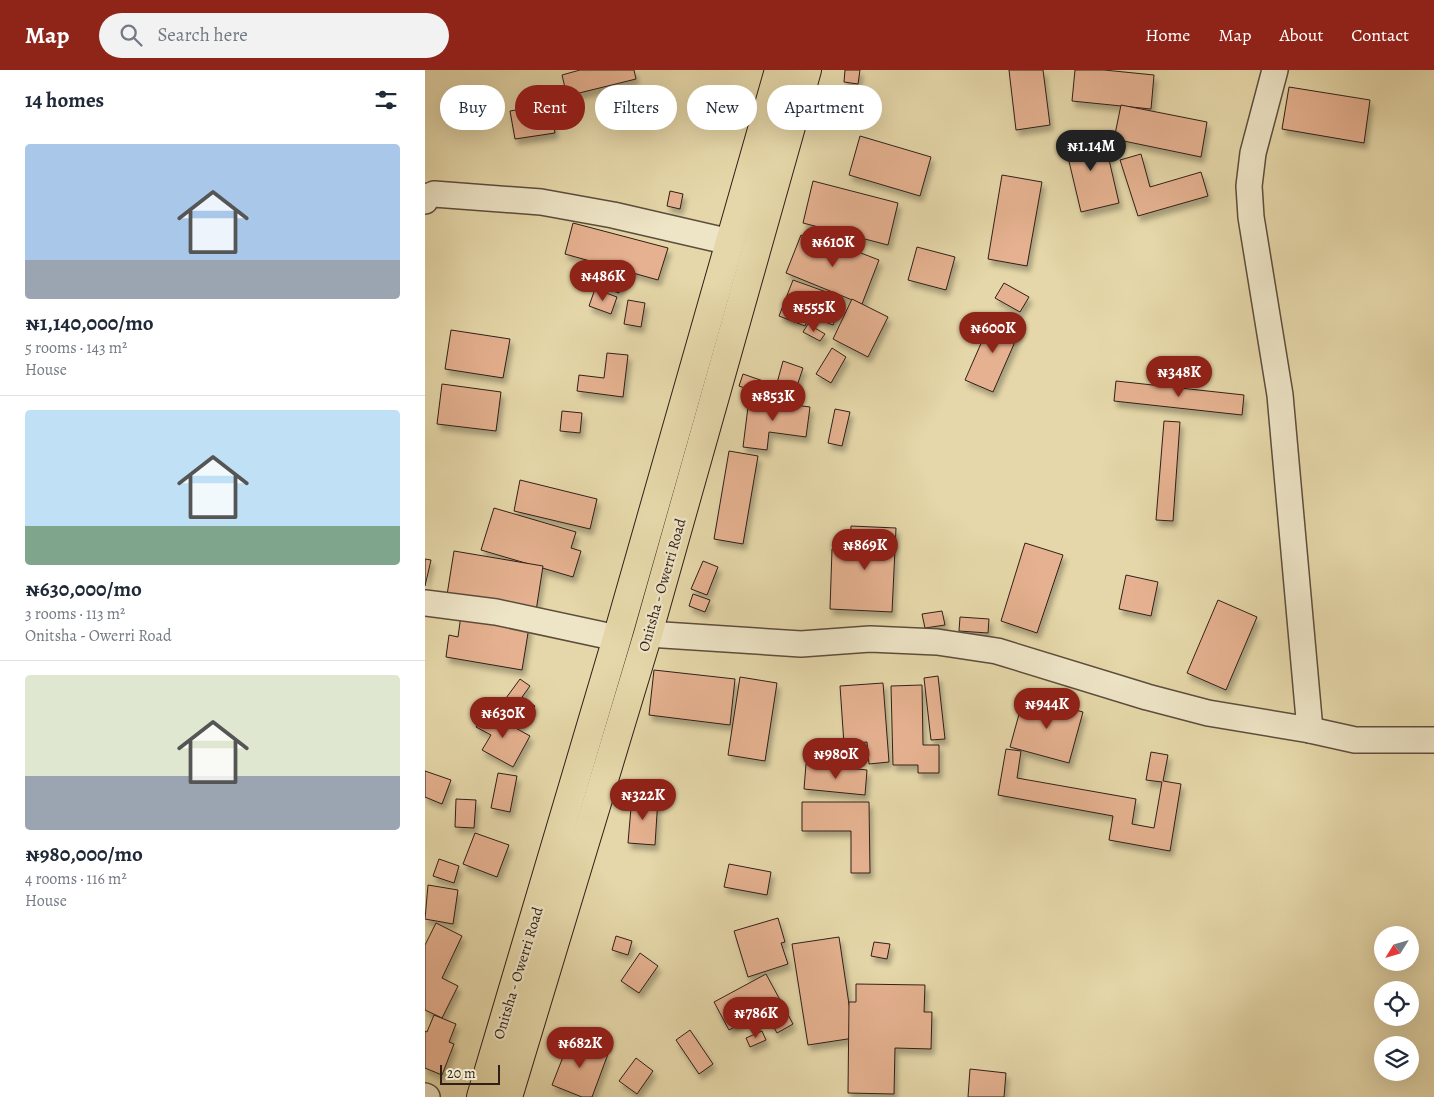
<!DOCTYPE html>
<html lang="en">
<head>
<meta charset="utf-8">
<style>
	:root { --surface:#fff; --page:#f2f2f3; --text:#1f2937; --muted:#747a83; --line:#e0e1e3; --accent:#8f2418 }
	body { margin:0; font-family:Alegreya,serif; background:var(--page); color:var(--text); height:100vh; display:flex; flex-direction:column; font-size:19px; white-space:nowrap }
	* { box-sizing:border-box; margin:0 }
	p { font-size:16px; color:var(--muted) }
	.icon { flex:none; width:28px; height:28px; fill:none; stroke:currentColor; stroke-width:2; stroke-linecap:round; stroke-linejoin:round }
	.map { position:relative; flex:1; overflow:hidden }
	.panel { display:flex; flex-direction:column; background:var(--surface); width:425px }
	.panel>* { flex:none }
	.top-card { position:absolute; left:15px; top:15px; width:475px; height:45px; display:flex; gap:10px }
	.needle { width:32px; rotate:233deg }
	.fabs { position:absolute; left:949px; top:856px; display:grid; gap:10px }
	.fabs a { display:grid; place-items:center; width:45px; height:45px; border-radius:50%; background:var(--surface); box-shadow:0 5px 20px #0002; font-size:25px }
	.scale { position:absolute; left:15px; bottom:12px; width:60px; box-sizing:border-box; padding-left:5px; border:2px solid #301f18; border-top:0; font-size:14px; line-height:18px; white-space:nowrap; color:#301f18; -webkit-text-stroke:4px #eee5c7; paint-order:stroke }
	.price { position:absolute; translate:-50% -42px; padding:0 11px; border-radius:18px; background:var(--accent); color:#fff; font-size:16px; line-height:32px; filter:drop-shadow(0 1px 2px #0008) }
	.price::after { content:''; position:absolute; left:50%; top:30px; width:15px; height:11px; margin-left:-8px; background:inherit; clip-path:polygon(0 0,100% 0,50% 100%) }
	.price.on { background:#222; color:#fff }
	ul { padding:0; list-style:none }
	li { display:grid; align-content:center; gap:10px; height:265px; padding:0 25px }
	li+li { border-top:1px solid var(--line) }
	li span { display:grid; place-items:center; height:155px; border-radius:5px; color:#555 }
	li>.icon { margin-inline-start:auto }
	span .icon { width:90px; height:90px; fill:#fffc; stroke-width:1 }
	li b { font-size:21px }
	h2 { display:flex; justify-content:space-between; align-items:center; height:60px; padding:0 25px; font-size:21px }
	.chip { padding:0 18px; border-radius:22px; background:var(--surface); box-shadow:0 5px 20px #0002; font-size:18px; line-height:45px }
	.chip.on { background:var(--accent); color:#fff }
	header { display:flex; align-items:center; gap:30px; box-sizing:border-box; height:70px; padding:0 25px; background:var(--accent); color:#fff }
	header strong { font-size:24px }
	nav { display:flex; gap:28px; margin-inline-start:auto; font-size:18px }
	.search { width:350px; height:45px; background:var(--page); display:flex; align-items:center; gap:12px; box-sizing:border-box; padding:0 18px; border-radius:28px; color:var(--muted); font-size:19px }
	main { display:flex; flex:1; min-height:0 }
	.map>svg:first-child { display:block }
	.building { fill:#e5b190; stroke:#301f18; filter:url(#shadow) }
	.lines { fill:none; stroke-linecap:round; stroke-linejoin:round }
	.minor-casing { stroke:#5d4d3c; stroke-width:28 }
	.highway-casing { stroke:#301f18; stroke-width:30 }
	.minor { stroke:#eee5c7; stroke-width:25 }
	.highway { stroke:#e5d7a9; stroke-width:28 }
	.labels { text-anchor:middle; stroke-width:4.5; stroke-linejoin:round; paint-order:stroke }
	.street-label { font-size:15px; fill:#301f18; stroke:#eee5c7 }
</style>
</head>
<body>
<header>
<strong>Map</strong>
<div class="search"><svg class="icon" aria-label="search" viewBox="0 0 24 24"><circle cx="10" cy="10" r="6"/><path d="M15 15l6 6"/></svg>Search here</div>
<nav><a>Home</a><a>Map</a><a>About</a><a>Contact</a></nav>
</header>
<main>
<section class="panel">
<h2>14 homes<svg class="icon" aria-label="filters" viewBox="0 0 24 24"><path d="M4 7h16M4 17h16"/><circle cx="9" cy="7" r="2"/><circle cx="15" cy="17" r="2"/></svg></h2>
<ul>
<li><span style="background:linear-gradient(#a9c7e8 75%,#9aa5b1 0)"><svg class="icon" aria-label="home" viewBox="0 0 24 24"><path d="M3 11l9-7 9 7M6 9v11h12V9"/></svg></span><div><b>₦1,140,000/mo</b><p>5 rooms · 143 m²</p><p>House</p></div></li>
<li><span style="background:linear-gradient(#bfe0f5 75%,#7fa58c 0)"><svg class="icon" aria-label="home" viewBox="0 0 24 24"><path d="M3 11l9-7 9 7M6 9v11h12V9"/></svg></span><div><b>₦630,000/mo</b><p>3 rooms · 113 m²</p><p>Onitsha - Owerri Road</p></div></li>
<li><span style="background:linear-gradient(#dfe7d0 65%,#9aa5b1 0)"><svg class="icon" aria-label="home" viewBox="0 0 24 24"><path d="M3 11l9-7 9 7M6 9v11h12V9"/></svg></span><div><b>₦980,000/mo</b><p>4 rooms · 116 m²</p><p>House</p></div></li>
</ul>
</section>
<div class="map">
<svg width="1009" height="1027" viewBox="0 0 1009 1027">
	<defs>
		<filter id="shadow"><feDropShadow dx="3" dy="5.5" stdDeviation="2.5" flood-color="#0004"/></filter>
	</defs>
	<rect width="100%" height="100%" fill="#e5d7a9"/>
	<filter id="stains"><feTurbulence type="fractalNoise" baseFrequency=".004" numOctaves="4"/><feColorMatrix values="0 0 0 0 .2 0 0 0 0 .09 0 0 0 0 .02 0 0 0 .5 -.17"/></filter>
	<radialGradient id="worn" r=".72"><stop offset=".6" stop-color="#630" stop-opacity="0"/><stop offset="1" stop-color="#630" stop-opacity=".3"/></radialGradient>
	<!-- building -->
	<g class="building">
		<polygon points="155,0 209,0 211,9 142,26 137,5"/>
		<polygon points="420,0 435,0 433,14 419,12"/>
		<polygon points="584,0 618,0 625,55 591,60"/>
		<polygon points="650,0 679,0 729,5 726,39 647,31"/>
		<polygon points="864,17 945,30 939,73 857,59"/>
		<polygon points="409,22 429,30 425,42 405,34"/>
		<polygon points="125,34 130,63 90,69 85,41"/>
		<polygon points="696,35 782,52 776,87 689,69"/>
		<polygon points="662,61 664,71 679,68 694,133 656,142 638,66"/>
		<polygon points="435,66 506,87 495,126 424,105"/>
		<polygon points="716,84 725,117 776,102 783,126 713,146 695,90"/>
		<polygon points="577,105 617,112 602,196 563,189"/>
		<polygon points="388,111 473,133 463,175 378,153"/>
		<polygon points="245,121 258,124 255,139 242,136"/>
		<polygon points="148,153 243,178 233,210 140,184"/>
		<polygon points="376,165 403,176 405,171 454,190 437,234 361,203"/>
		<polygon points="492,177 530,187 521,220 483,210"/>
		<polygon points="161,195 199,208 194,223 156,210"/>
		<polygon points="368,210 418,228 408,255 384,246 380,256 354,246"/>
		<polygon points="579,213 604,227 595,242 570,228"/>
		<polygon points="170,219 192,227 186,244 164,236"/>
		<polygon points="427,229 463,247 443,287 408,269"/>
		<polygon points="203,230 220,233 216,257 199,254"/>
		<polygon points="568,246 596,258 568,322 540,310"/>
		<polygon points="383,254 400,264 395,271 378,262"/>
		<polygon points="26,260 85,269 78,308 20,299"/>
		<polygon points="407,278 421,287 406,313 391,304"/>
		<polygon points="182,283 203,285 198,327 152,321 154,305 179,308"/>
		<polygon points="358,291 378,298 371,319 352,313"/>
		<polygon points="318,304 344,313 339,325 314,316"/>
		<polygon points="691,311 819,325 817,345 689,331"/>
		<polygon points="17,314 76,322 71,361 12,354"/>
		<polygon points="324,329 385,337 381,367 344,362 342,380 318,377"/>
		<polygon points="410,339 425,342 417,376 403,373"/>
		<polygon points="137,341 157,343 155,363 135,361"/>
		<polygon points="739,351 755,352 748,451 731,450"/>
		<polygon points="304,381 333,386 318,474 289,469"/>
		<polygon points="95,410 172,429 165,459 89,441"/>
		<polygon points="69,438 151,462 146,478 156,481 148,507 56,480"/>
		<polygon points="426,456 471,458 467,542 405,539 407,479 425,480"/>
		<polygon points="600,473 638,485 612,563 576,551"/>
		<polygon points="29,481 118,496 111,541 22,525"/>
		<polygon points="0,489 6,490 0,516"/>
		<polygon points="278,491 293,497 282,525 266,519"/>
		<polygon points="701,505 733,512 726,546 694,539"/>
		<polygon points="268,524 285,530 280,542 264,536"/>
		<polygon points="793,530 832,547 801,620 762,603"/>
		<polygon points="517,541 520,555 500,558 497,544"/>
		<polygon points="36,545 104,557 97,600 21,587 24,565 33,567"/>
		<polygon points="535,547 564,549 563,563 534,561"/>
		<polygon points="229,600 310,609 305,655 224,645"/>
		<polygon points="513,606 520,669 506,670 499,608"/>
		<polygon points="315,607 352,613 340,691 303,685"/>
		<polygon points="95,609 105,616 97,627 110,636 96,655 73,639"/>
		<polygon points="458,613 464,692 444,694 442,672 419,674 415,616"/>
		<polygon points="497,615 498,675 514,675 514,703 493,703 493,695 468,695 466,616"/>
		<polygon points="599,626 658,642 644,693 585,677"/>
		<polygon points="60,641 105,666 88,697 57,680 66,665 51,657"/>
		<polygon points="581,679 596,681 592,708 711,729 707,754 729,758 737,712 721,710 726,682 743,685 738,711 756,714 745,781 684,770 688,746 573,725"/>
		<polygon points="381,694 442,700 440,725 379,719"/>
		<polygon points="0,701 26,710 17,734 0,727"/>
		<polygon points="73,703 92,706 85,742 66,738"/>
		<polygon points="207,726 233,728 230,775 203,773"/>
		<polygon points="31,729 51,730 49,758 30,757"/>
		<polygon points="377,732 444,732 445,803 426,803 426,761 377,761"/>
		<polygon points="50,763 84,775 72,807 38,794"/>
		<polygon points="14,789 34,796 29,813 8,806"/>
		<polygon points="304,794 346,802 342,825 299,817"/>
		<polygon points="3,815 33,820 28,854 0,849"/>
		<polygon points="353,848 360,872 356,873 363,894 323,907 309,861"/>
		<polygon points="11,853 37,866 17,908 33,916 17,948 0,940 0,875"/>
		<polygon points="191,866 207,871 203,885 187,880"/>
		<polygon points="414,867 429,968 383,975 367,874"/>
		<polygon points="449,872 465,874 462,889 446,886"/>
		<polygon points="215,883 233,896 214,923 196,911"/>
		<polygon points="341,904 368,954 352,963 333,928 310,940 317,953 304,960 289,932"/>
		<polygon points="431,914 500,915 499,942 507,942 506,979 470,978 469,1024 423,1023 424,932 431,932"/>
		<polygon points="9,945 31,954 24,972 29,974 17,1005 0,998 0,961 2,962"/>
		<polygon points="265,960 288,994 274,1004 251,970"/>
		<polygon points="337,961 341,970 325,977 321,968"/>
		<polygon points="145,969 183,984 167,1027 157,1027 127,1015"/>
		<polygon points="211,988 228,1001 212,1024 194,1011"/>
		<polygon points="545,999 581,1003 579,1027 543,1027"/>
	</g>
	<g class="lines">
		<!-- minor casing -->
		<g class="minor-casing">
			<g id="minor">
				<polyline points="850,0 828,83 824,116 826,147 855,325 885,660"/>
				<polyline points="0,131 2,127 9,124 116,132 188,145 305,172"/>
				<polyline points="0,533 71,542 192,568"/>
				<polyline points="223,564 376,574 445,569 512,572 572,581 722,627 783,643 885,660 930,670 1009,670"/>
				<polyline points="0,1026 2,1027"/>
			</g>
		</g>
		<!-- highway casing -->
		<g class="highway-casing">
			<g id="highway">
				<polyline points="56,1027 192,568 354,0"/>
				<polyline points="83,1027 223,564 382,0"/>
			</g>
		</g>
		<!-- minor -->
		<use href="#minor" class="minor"/>
		<!-- highway -->
		<use href="#highway" class="highway"/>
	</g>
	<g class="labels">
		<!-- street labels -->
		<g class="street-label">
			<text transform="translate(237 515) rotate(-74)" y="5">Onitsha - Owerri Road</text>
			<text transform="translate(93 903) rotate(-73)" y="5">Onitsha - Owerri Road</text>
		</g>
	</g>
	<rect width="100%" height="100%" filter="url(#stains)"/>
	<rect width="100%" height="100%" fill="url(#worn)"/>
</svg>
<div class="fabs">
<a><svg class="needle" viewBox="-14 -14 28 28"><path d="M0-13l5 13h-10z" fill="#e53935"/><path d="M0 13l5-13h-10z" fill="#747a83"/></svg></a>
<a><svg class="icon" aria-label="locate" viewBox="0 0 24 24"><circle cx="12" cy="12" r="6"/><path d="M12 2v4M12 18v4M2 12h4M18 12h4"/></svg></a>
<a><svg class="icon" aria-label="layers" viewBox="0 0 24 24"><path d="M12 4l9 5-9 5-9-5zM3 14l9 5 9-5"/></svg></a>
</div>
<div class="scale">20 m</div>
<b class="price on" style="left:666px;top:102px">₦1.14M</b>
<b class="price" style="left:408px;top:198px">₦610K</b>
<b class="price" style="left:178px;top:232px">₦486K</b>
<b class="price" style="left:389px;top:263px">₦555K</b>
<b class="price" style="left:568px;top:284px">₦600K</b>
<b class="price" style="left:754px;top:328px">₦348K</b>
<b class="price" style="left:348px;top:352px">₦853K</b>
<b class="price" style="left:440px;top:501px">₦869K</b>
<b class="price" style="left:622px;top:660px">₦944K</b>
<b class="price" style="left:78px;top:669px">₦630K</b>
<b class="price" style="left:411px;top:710px">₦980K</b>
<b class="price" style="left:218px;top:751px">₦322K</b>
<b class="price" style="left:331px;top:969px">₦786K</b>
<b class="price" style="left:155px;top:999px">₦682K</b>
<div class="top-card">
<a class="chip">Buy</a>
<a class="chip on">Rent</a>
<a class="chip">Filters</a>
<a class="chip">New</a>
<a class="chip">Apartment</a>
</div>
</div>
</main>
</body>
</html>
